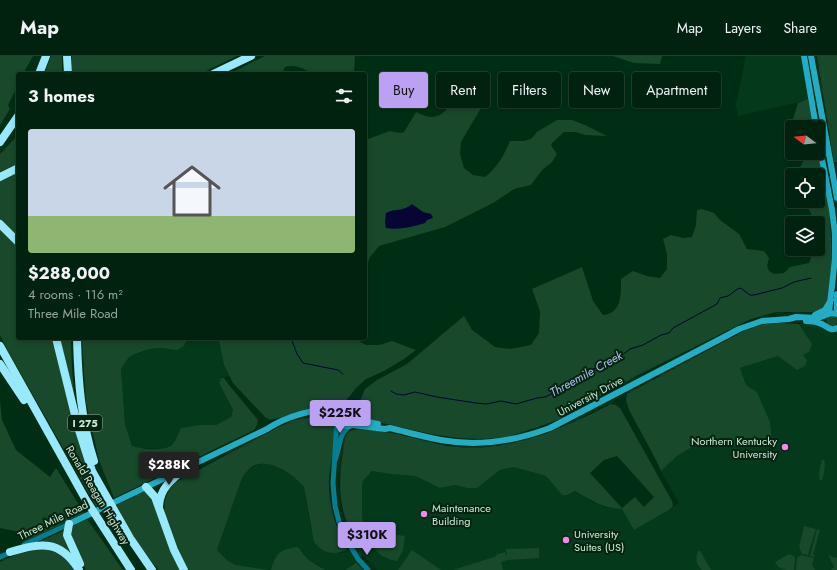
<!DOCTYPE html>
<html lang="en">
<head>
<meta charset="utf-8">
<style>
	:root { --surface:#00220f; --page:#0a2a18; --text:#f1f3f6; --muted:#95a49e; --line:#223f2f; --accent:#bca0f2 }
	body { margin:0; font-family:Jost,sans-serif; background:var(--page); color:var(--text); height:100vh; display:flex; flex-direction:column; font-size:15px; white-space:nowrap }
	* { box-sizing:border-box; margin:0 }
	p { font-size:13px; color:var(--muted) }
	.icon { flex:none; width:22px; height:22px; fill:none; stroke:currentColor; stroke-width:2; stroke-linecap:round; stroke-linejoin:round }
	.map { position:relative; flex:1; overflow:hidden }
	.side { position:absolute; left:16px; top:16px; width:351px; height:268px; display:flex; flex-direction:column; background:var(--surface); border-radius:4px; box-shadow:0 2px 6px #0003,0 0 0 1px var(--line) }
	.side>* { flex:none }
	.banner { position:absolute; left:379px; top:16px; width:380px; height:36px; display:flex; gap:8px }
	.needle { width:26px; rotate:286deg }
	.tools { position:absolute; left:785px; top:64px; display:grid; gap:8px }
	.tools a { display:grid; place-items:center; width:40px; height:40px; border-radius:4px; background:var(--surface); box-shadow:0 2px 6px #0003,0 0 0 1px var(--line); font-size:20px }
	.price { position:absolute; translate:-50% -34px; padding:0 9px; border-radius:4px; background:var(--accent); color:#111; font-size:13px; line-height:26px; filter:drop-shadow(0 1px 2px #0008) }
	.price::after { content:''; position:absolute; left:50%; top:24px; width:12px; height:9px; margin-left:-6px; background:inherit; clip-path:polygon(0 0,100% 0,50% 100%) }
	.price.active { background:#222; color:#fff }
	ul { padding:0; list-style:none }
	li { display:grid; align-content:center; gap:8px; height:212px; padding:0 12px }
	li+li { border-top:1px solid var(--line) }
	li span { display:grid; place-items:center; height:124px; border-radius:4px; color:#555 }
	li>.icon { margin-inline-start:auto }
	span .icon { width:72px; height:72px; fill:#fffc; stroke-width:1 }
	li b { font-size:17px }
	h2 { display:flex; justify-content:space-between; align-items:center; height:48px; padding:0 12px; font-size:17px }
	.chip { padding:0 14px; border-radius:4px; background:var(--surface); box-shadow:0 2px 6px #0003,0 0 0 1px var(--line); font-size:14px; line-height:36px }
	.chip.active { background:var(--accent); color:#111 }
	header { display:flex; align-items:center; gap:24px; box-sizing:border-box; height:56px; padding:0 20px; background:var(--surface); border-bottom:1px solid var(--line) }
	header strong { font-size:19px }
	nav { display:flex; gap:22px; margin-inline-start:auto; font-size:14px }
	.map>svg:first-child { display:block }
	.built { fill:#04391c }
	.green { fill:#18492a; fill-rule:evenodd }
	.water { fill:#060534 }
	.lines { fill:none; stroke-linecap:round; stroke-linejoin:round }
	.stream { stroke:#060534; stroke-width:1 }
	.tertiary { stroke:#067e91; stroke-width:5 }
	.secondary { stroke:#22adc5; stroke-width:6 }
	.motorway { stroke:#97e9fb; stroke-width:8 }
	.poi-dot { fill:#f987e8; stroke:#042310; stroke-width:1.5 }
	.labels { text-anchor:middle; stroke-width:4; stroke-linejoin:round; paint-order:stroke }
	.shield { fill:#042310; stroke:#90ae98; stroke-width:1 }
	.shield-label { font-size:10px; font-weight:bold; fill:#cce9d3 }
	.street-label { font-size:11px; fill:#cce9d3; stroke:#042310 }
	.poi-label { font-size:11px; fill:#cce9d3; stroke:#042310; text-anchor:start }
	.water-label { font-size:12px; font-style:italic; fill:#b4c2f4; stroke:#042310 }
</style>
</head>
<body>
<header>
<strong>Map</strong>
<nav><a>Map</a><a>Layers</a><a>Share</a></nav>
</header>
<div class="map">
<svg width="837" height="514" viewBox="0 0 837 514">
	<rect width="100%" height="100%" fill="#002e14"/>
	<!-- built -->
	<g class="built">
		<polygon points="746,0 801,0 808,43 798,47 795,47 738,60 736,49"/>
		<polygon points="809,267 817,268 829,276 837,275 837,514 377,514 363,499 345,514 326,514 313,507 306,501 302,494 276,500 271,514 270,514 236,509 227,504 217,494 242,422 249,413 256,409 267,407 277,410 299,425 304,431 311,474 341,497 361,487 364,473 362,459 362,430 363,425 372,415 391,418 415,420 440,432 455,429 467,432 477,431 500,414 514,411 529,415 546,420 562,439 567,439 574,435 594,447 608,452 622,452 634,474 669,454 679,447 661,415 677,400 699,387 718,391 733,391 748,387 772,387 757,336 746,329 740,312 778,300 803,299 812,288 799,268"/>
		<polygon points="172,282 220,282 219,285 224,309 230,320 221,322 219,327 233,355 231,361 216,369 185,371 173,388 164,393 140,392 132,390 125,368 121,313 129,301 135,298 149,293 161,292 177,294 186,283"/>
	</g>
	<!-- green -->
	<g class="green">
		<polygon points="0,0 33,0 23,18 18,18 18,29 8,49 10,53 0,69"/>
		<polygon points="51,0 62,0 62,18 44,18"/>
		<polygon points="72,0 237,0 200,18 72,18"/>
		<path d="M 265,0 L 355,0 L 354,17 L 354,18 C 344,18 328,20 318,18 C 307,16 297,7 285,11 L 282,18 L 229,18 Z"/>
		<polygon points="613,0 662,0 660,8 634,7"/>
		<polygon points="817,0 837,0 837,106 834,106"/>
		<path d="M 470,26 L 485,41 L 481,52 L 461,86 L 460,98 L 464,112 L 473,119 L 485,121 C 497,112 504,99 510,85 L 524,85 L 531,83 L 537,76 L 557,64 L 572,64 L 585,69 L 607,80 L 585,79 L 576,76 L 564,76 L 551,88 L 552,91 L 557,98 L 552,106 L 542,114 L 531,129 L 514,133 L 493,147 L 445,171 L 379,190 L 370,201 L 365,214 L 365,86 L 368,83 L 390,75 L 400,77 L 404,76 L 416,56 C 421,58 427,61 431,61 C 448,61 456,39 462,28 Z"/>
		<polygon points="808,43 813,71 794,71 793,63 798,47"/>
		<polygon points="18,79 18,107 0,116 0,98"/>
		<path d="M 804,97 L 818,97 L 829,150 L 832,201 L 828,243 L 823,253 L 816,256 L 776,256 L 751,263 L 636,320 L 560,363 L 535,372 L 507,381 L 483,383 L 458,382 L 431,378 L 369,364 L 361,358 L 359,352 L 360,345 L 365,333 L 377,324 L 407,308 L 464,260 L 472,274 L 495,291 L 510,293 L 531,289 L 539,277 L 540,255 L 532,233 L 582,211 L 593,245 L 603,259 C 622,257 621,238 621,223 L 633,215 L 647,220 L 660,222 L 667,213 L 667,198 L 663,183 L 671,179 L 683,182 L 692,181 L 696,169 L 697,154 L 702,153 L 714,157 L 720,164 L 739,178 L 747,193 L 764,195 L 769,202 L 767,210 L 769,215 L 774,218 L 784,217 L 790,211 L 809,207 L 812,198 L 811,193 L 818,193 L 818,167 L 812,167 L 811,157 L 803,145 L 818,145 L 818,119 L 792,119 L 792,127 L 788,121 C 797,115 805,109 804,97 Z"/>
		<polygon points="18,116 18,181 0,165 0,125"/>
		<polygon points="0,172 18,191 18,282 54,282 76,376 103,446 96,450 8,295 0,279"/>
		<circle cx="832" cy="265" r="5.5"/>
		<polygon points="782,267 799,268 812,288 809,296 803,299 807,304 805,310 797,314 778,300 740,312 746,329 757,336 770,366 772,387 748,387 733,391 718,391 699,387 677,400 661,415 655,402 629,354 626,344 627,338 746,274 766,268"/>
		<polygon points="60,282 71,282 72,313 76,356"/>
		<path d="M 82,282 L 187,283 L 184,290 L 177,294 L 161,292 L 149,293 L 135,298 L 129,301 L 121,313 L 125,368 L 132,390 C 143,393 162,396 172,389 C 176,385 178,377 181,372 L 200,369 L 216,369 L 231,361 L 233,354 L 219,327 L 221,322 L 224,322 L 229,329 L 258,364 L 257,369 L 254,374 L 114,442 L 99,404 L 86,346 Z"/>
		<polygon points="220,282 353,282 366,289 379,289 392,285 416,294 404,303 384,315 366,323 356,332 349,341 343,345 326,351 270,364 265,361 233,327 224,309 219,285"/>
		<polygon points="0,344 2,364 16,394 50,421 56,412 84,457 23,487 15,475 0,472"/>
		<path d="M 611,348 L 616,349 L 620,352 L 672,445 L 673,450 L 669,454 L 634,474 L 622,453 C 602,452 592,445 575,435 L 567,439 L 562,439 L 546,420 L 514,411 L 500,414 L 477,432 L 467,432 L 455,429 L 440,432 L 415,420 L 391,418 L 372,415 L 363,425 L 362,430 L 362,459 L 364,473 L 361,487 L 357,490 C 340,456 337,433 343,396 C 344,390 344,380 349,376 C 364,366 428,387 447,390 C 508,398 558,375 611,348 ZM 617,400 L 654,441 L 644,451 L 635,441 L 622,452 L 590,417 L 604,404 Z"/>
		<circle cx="346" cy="358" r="8"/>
		<path d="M 325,359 C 329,361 333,362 334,367 C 338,378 330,409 329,422 C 328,437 331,455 336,468 C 339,477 346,485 347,494 C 333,500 323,497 314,486 L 304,431 C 293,418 267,399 250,412 C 247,415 244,419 242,422 L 217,494 L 227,504 L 236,509 L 270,514 L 189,514 C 176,489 149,450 176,426 L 281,370 L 296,364 Z"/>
		<path d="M 822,404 L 824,404 C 826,409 824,418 822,424 L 820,425 C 818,419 820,410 822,404 Z"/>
		<path d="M 146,435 L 153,443 L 182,514 L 159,514 C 141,495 128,473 117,449 Z"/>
		<polygon points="87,463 123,514 86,514 70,482 71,471"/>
		<polygon points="804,470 816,473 808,499 802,498 799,491"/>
		<polygon points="817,473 820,474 813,499 815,499 815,501 810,500"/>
		<polygon points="64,475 75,504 39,486"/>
		<path d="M 378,476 L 405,480 L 403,494 L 397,505 C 386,503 376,499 372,487 Z"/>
		<path d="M 297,491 C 302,494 302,497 306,501 C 311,507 319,510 326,514 L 271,514 C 276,497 279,494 297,491 Z"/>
		<polygon points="44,492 61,497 75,514 0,514 0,506 18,498"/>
		<polygon points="539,492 539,502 507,504 501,506 503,514 453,514 494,501 498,498 505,496 507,502 506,493"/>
		<polygon points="412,494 441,514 398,514"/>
		<path d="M 698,495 L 700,495 L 711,514 L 702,514 C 696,509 695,502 698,495 Z"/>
		<path d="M 789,498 L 794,500 L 795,502 L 794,514 C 785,514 779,514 775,506 Z"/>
		<polygon points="801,499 814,502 812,508 815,514 796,514 797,502"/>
		<polygon points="830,499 832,501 837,502 837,514 831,514 834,511 831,505 829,500"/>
		<polygon points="356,506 363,514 345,514 355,507"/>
	</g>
	<!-- water -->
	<path class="water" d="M 412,148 L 423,156 L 431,158 L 433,162 L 427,164 L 425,167 C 412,171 399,174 386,172 L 385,166 L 386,157 C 396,152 403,156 412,148 Z"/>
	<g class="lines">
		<!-- stream -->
		<g class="stream">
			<polyline points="291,282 297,298 303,307 338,314 343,318"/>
			<polyline points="391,335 396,338 404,339 415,336 437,341 476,347 486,348 501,345 516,348 537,342 545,341 572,329 588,315 604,309 611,301 621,300 630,293 643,289 661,279 669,277 673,272 717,248 720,242 728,240 739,232 742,233 750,239 754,239 782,232 794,226 811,222"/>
		</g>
		<!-- tertiary -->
		<g class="tertiary">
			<polyline points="337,365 333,427 335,450 339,466 348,486 358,503 368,514"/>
			<path d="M 335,404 C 340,393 338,377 350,370"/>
			<polyline points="24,489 69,468"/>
			<polyline points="0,501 12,496"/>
		</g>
		<!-- secondary -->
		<g class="secondary">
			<polyline points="804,0 816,71"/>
			<polyline points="811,0 837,142"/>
			<polyline points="818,83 832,154 835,178 835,202 829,257"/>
			<polyline points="837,238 837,256"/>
			<polyline points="815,259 825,254 831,244"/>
			<path d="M 806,265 C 811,265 815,265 819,267 C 827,269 829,276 837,272"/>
			<path d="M 358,357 C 358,371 343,375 336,363 C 334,353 343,342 353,349 C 358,353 359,359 363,362 C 367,366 372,367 378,368"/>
			<polyline points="316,358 328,359 336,363"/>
			<path d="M 353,369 L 385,373 L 390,372 C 407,376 424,381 441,384 C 479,391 515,385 550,372 L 726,280 L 739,273 L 762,265 L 789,263 L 796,261 L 818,262 L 831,257 L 837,258"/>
			<path d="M 69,468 L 267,373 C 288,359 313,354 339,351"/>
		</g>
		<!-- motorway -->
		<g class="motorway">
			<polyline points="67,0 68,18"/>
			<polyline points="39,18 46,0"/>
			<polyline points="213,18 251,0"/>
			<polyline points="0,86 18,60"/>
			<polyline points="0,121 18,112"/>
			<polyline points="0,168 18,186"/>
			<polyline points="56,282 78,371 92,415 130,482 152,514"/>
			<path d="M 77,282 C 78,324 81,365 94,405"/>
			<polyline points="0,290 86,444 131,514"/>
			<polyline points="0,308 24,344"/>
			<polyline points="146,431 155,441 174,494 184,514"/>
			<path d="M 159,450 C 160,432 172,423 185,413"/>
			<polyline points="69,468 67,479 80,508"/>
			<path d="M 10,496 C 41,487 60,483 79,514"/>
		</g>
	</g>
	<!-- markers -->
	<g class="poi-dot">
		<circle cx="785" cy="391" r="4"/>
		<circle cx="424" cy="458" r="4"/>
		<circle cx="566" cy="484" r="4"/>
	</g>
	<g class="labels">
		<!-- shield labels -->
		<rect class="shield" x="68" y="359" width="34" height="16" rx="3"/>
		<g class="shield-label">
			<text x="85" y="371">I 275</text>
		</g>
		<!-- street labels -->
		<g class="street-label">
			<text transform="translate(590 340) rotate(-28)" y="4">University Drive</text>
			<text transform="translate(98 439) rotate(59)" y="4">Ronald Reagan Highway</text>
			<text transform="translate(53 464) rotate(-26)" y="4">Three Mile Road</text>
		</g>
		<!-- poi labels -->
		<g class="poi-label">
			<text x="777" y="389" text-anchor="end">Northern Kentucky<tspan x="777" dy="13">University</tspan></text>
			<text x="432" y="456">Maintenance<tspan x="432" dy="13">Building</tspan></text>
			<text x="574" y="482">University<tspan x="574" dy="13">Suites (US)</tspan></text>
		</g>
		<!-- water labels -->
		<g class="water-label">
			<text transform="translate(586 318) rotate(-29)" y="4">Threemile Creek</text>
		</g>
	</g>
</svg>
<div class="tools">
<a><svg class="needle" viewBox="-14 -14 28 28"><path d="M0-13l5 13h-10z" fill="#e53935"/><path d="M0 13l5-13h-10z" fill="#95a49e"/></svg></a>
<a><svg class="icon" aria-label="locate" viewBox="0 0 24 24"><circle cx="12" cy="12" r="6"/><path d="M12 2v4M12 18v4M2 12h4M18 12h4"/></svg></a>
<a><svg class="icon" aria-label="layers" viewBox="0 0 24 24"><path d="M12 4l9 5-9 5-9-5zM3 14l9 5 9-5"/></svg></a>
</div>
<b class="price" style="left:340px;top:378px">$225K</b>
<b class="price active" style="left:169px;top:430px">$288K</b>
<b class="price" style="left:367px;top:500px">$310K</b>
<div class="banner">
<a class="chip active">Buy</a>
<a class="chip">Rent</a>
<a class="chip">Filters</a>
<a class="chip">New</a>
<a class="chip">Apartment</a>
</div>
<section class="side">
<h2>3 homes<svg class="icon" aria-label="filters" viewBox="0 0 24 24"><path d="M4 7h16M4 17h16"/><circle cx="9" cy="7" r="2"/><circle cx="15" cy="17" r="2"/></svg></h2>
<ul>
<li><span style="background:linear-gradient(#c9d6e8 70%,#8fb573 0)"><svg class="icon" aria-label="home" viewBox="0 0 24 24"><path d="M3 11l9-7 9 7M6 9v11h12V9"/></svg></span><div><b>$288,000</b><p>4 rooms · 116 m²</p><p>Three Mile Road</p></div></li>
</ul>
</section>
</div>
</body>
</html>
